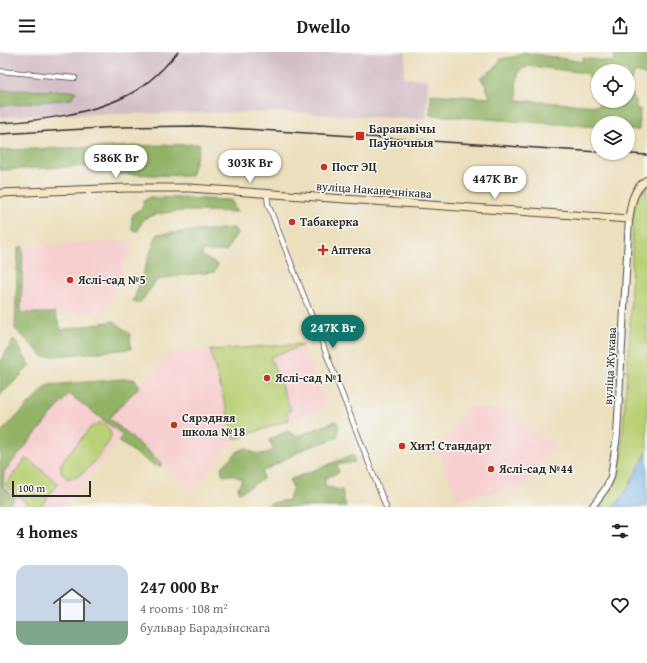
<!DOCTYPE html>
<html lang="en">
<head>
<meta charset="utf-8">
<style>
	:root { --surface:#fff; --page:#f6f6f6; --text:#202124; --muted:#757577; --accent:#0f766e }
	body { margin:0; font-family:"Gentium Book Plus",serif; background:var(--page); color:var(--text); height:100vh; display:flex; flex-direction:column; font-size:15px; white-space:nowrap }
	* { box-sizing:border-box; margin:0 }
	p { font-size:13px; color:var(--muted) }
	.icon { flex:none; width:22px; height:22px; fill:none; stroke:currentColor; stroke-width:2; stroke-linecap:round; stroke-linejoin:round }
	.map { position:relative; height:455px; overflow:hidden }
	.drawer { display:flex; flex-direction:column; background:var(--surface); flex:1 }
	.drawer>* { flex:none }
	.tools { position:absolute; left:591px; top:12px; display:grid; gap:8px }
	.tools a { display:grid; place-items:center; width:44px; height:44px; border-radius:50%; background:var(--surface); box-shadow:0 1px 3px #0004; font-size:20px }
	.scale { position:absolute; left:12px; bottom:10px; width:79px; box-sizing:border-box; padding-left:4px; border:2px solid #2b2b2b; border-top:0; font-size:11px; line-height:14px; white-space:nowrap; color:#2b2b2b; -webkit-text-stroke:3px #f6f6f2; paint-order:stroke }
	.price { position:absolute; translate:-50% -34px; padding:0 9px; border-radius:14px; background:#fff; color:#222; font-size:13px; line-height:26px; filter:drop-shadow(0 1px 2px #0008) }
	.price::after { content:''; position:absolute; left:50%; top:24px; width:12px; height:9px; margin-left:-6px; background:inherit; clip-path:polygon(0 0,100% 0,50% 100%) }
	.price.active { background:var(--accent); color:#fff }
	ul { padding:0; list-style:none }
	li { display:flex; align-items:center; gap:12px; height:100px; padding:0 16px }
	li span { display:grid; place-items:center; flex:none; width:112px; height:80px; border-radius:12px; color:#555 }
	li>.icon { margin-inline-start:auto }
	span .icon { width:48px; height:48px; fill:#fffc; stroke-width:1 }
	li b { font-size:17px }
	h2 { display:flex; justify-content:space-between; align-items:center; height:48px; padding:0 16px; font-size:17px }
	header { display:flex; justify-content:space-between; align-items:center; height:52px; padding:0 16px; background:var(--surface); font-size:18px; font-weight:800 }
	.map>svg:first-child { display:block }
	.built { fill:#f7cfd0 }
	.industrial { fill:#d2bdc5 }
	.green { fill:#b9d075; stroke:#727e50 }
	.forest { fill:#92b266; stroke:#5e6e48; fill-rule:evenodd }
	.water { fill:#74b0e5; stroke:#506e88 }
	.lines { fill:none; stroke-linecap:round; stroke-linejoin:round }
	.minor-casing { stroke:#484641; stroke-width:6 }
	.tertiary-casing { stroke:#484641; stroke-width:8 }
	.secondary-casing { stroke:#484641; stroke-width:9 }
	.minor { stroke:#fff; stroke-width:4.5 }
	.tertiary { stroke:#fff; stroke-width:6 }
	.secondary { stroke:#f7e8c3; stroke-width:7 }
	.rail { stroke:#2b2b2b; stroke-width:1.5 }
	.poi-dot { fill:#c8321e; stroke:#f6f6f2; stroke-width:1.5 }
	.labels { text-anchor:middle; stroke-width:3; stroke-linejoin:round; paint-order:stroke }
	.poi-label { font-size:12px; font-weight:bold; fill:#2b2b2b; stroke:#f6f6f2; text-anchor:start }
	.street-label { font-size:12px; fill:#2b2b2b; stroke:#f6f6f2 }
</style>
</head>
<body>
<header><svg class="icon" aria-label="menu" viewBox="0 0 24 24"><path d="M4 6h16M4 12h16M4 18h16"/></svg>Dwello<svg class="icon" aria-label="share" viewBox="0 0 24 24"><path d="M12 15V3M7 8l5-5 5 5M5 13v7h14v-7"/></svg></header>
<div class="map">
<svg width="647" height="455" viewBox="0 0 647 455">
	<rect width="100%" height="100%" fill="#f6f6f2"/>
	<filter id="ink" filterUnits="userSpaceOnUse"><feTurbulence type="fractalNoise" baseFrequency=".025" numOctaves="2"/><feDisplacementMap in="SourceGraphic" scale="8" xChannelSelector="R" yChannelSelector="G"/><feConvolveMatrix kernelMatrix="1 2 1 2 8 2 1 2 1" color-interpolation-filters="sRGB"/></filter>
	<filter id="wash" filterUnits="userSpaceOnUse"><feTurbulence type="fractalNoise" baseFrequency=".012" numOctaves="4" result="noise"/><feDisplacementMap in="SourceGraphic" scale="16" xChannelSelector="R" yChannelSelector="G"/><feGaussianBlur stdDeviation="0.9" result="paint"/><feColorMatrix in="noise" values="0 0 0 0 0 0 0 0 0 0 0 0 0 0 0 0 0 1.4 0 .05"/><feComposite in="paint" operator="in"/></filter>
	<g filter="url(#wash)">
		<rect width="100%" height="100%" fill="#ecdfbd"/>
		<!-- built -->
		<g class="built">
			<polygon points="134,188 105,262 21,261 23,195"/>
			<polygon points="302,292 327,355 235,387 193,437 109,366 170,301"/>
			<polygon points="69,341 123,383 64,455 7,455 15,445 3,435 4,420"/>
			<polygon points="470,354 507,358 554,393 520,437 458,447 437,397"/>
		</g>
		<!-- industrial -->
		<polygon class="industrial" points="0,0 406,0 403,25 428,28 426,68 282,60 27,63 0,65"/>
		<!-- green -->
		<g class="green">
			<polygon points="647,134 647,400 625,441 614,455 599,455 615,433 620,418 630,277 633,157 638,144"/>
			<polygon points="302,292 302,294 270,305 291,358 287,360 289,368 235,387 210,298"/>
			<path d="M 99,371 C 108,372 113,379 110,388 C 102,399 73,444 61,419 L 61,412 L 64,407 L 91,375 Z"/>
			<polygon points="26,406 58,431 40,455 32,455 5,433"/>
		</g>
		<!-- forest -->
		<g class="forest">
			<path d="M 523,0 L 583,10 L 582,6 L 614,10 L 615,0 L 647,0 L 647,24 L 635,20 L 628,37 L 636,48 L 636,57 L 640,57 L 639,78 L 628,78 L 628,71 L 598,71 L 598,75 L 430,63 L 431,42 L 490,46 L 486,34 L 480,26 L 495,16 L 501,7 L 517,4 ZM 529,14 L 586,21 L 598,36 L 598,19 L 628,19 L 628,49 L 600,49 L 598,54 L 518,48 L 516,34 L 519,19 Z"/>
			<polygon points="0,38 76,39 71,47 0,54"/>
			<polygon points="200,92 191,124 117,122 113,113 0,118 0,98"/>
			<path d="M 150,145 L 231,148 L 237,160 C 207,160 171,155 143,167 L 138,179 L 132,178 L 132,164 L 136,159 L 142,157 L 144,149 Z"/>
			<polygon points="234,176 237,181 226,199 203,199 202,204 218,213 214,220 176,224 157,228 139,252 133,250 157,182"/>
			<polygon points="18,195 23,195 21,261 55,261 61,278 114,269 130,282 131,297 44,305 15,277"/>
			<polygon points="14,287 30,314 0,344 0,310"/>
			<polygon points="123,327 134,327 140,334 109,366 162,411 161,414 153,413 118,389 123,383 69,342 4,420 3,435 15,445 7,455 0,455 0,381 48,333"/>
			<path d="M 336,369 L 339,374 L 337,386 L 304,397 L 262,420 L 263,427 L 239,441 L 238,436 L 242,427 L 232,423 L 223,424 L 221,416 L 237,400 L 246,396 C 256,404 263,403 274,398 L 269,388 L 287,379 L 298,384 Z"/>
			<polygon points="353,403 355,410 337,413 339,420 324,427 326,435 342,438 346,455 265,455 271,451 288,448 293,436 289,428"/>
		</g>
		<!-- water -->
		<polygon class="water" points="647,400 647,455 614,455 625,441"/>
	</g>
	<g filter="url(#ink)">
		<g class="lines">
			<!-- minor casing -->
			<g class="minor-casing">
				<g id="minor">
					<polyline points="0,19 75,26"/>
					<polyline points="267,143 268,152 386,455"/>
				</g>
			</g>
			<!-- tertiary casing -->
			<g class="tertiary-casing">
				<polyline id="tertiary" points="592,455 606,436 611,425 617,383 629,167"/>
			</g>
			<!-- secondary casing -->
			<g class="secondary-casing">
				<path id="secondary" d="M 0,141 L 127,136 L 190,136 L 629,167 C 631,152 633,137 647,128"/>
			</g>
			<!-- minor -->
			<use href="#minor" class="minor"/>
			<!-- tertiary -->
			<use href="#tertiary" class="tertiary"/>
			<!-- secondary -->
			<use href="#secondary" class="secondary"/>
			<!-- rail -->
			<g class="rail">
				<path d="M 0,71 C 40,69 95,61 130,42 C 149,32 164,16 178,0"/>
				<polyline points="0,82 118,75 199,74 598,100"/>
				<polyline points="615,101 647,103"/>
			</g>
		</g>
	</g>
	<!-- markers -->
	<g class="poi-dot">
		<rect x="355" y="79" width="10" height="10" rx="2"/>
		<circle cx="324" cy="115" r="4"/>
		<circle cx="292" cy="170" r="4"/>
		<path d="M321 192h4v4h4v4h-4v4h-4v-4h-4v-4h4z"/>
		<circle cx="70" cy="228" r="4"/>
		<circle cx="267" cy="326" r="4"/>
		<circle cx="174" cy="373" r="4"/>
		<circle cx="402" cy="394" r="4"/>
		<circle cx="491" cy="417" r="4"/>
	</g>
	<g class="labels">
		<!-- poi labels -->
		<g class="poi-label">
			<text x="369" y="81">Баранавічы<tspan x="369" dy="14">Паўночныя</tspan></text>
			<text x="332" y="119">Пост ЭЦ</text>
			<text x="300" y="174">Табакерка</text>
			<text x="331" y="202">Аптека</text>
			<text x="78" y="232">Яслі-сад №5</text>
			<text x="275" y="330">Яслі-сад №1</text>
			<text x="182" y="370">Сярэдняя<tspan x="182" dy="14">школа №18</tspan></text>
			<text x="410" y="398">Хит! Стандарт</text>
			<text x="499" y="421">Яслі-сад №44</text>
		</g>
		<!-- street labels -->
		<g class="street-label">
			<text transform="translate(374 138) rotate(4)" y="4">вуліца Наканечнікава</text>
			<text transform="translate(610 314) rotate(-87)" y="4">вуліца Жукава</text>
		</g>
	</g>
</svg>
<div class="tools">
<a><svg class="icon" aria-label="locate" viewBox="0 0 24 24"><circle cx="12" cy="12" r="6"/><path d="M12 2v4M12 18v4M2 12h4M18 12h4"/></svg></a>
<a><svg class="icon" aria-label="layers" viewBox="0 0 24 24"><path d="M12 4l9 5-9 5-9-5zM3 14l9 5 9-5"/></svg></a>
</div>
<div class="scale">100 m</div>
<b class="price" style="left:116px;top:127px">586K Br</b>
<b class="price" style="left:250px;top:132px">303K Br</b>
<b class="price" style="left:495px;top:148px">447K Br</b>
<b class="price active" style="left:333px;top:297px">247K Br</b>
</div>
<section class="drawer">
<h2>4 homes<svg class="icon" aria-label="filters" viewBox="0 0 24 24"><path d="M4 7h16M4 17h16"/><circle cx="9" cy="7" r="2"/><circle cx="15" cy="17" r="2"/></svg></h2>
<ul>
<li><span style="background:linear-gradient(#c9d6e8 70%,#7fa58c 0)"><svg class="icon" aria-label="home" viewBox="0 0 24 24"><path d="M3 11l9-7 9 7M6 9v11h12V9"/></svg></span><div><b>247 000 Br</b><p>4 rooms · 108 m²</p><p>бульвар Барадзінскага</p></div><svg class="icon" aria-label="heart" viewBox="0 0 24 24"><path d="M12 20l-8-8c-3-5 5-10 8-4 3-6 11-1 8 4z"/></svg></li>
</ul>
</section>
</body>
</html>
